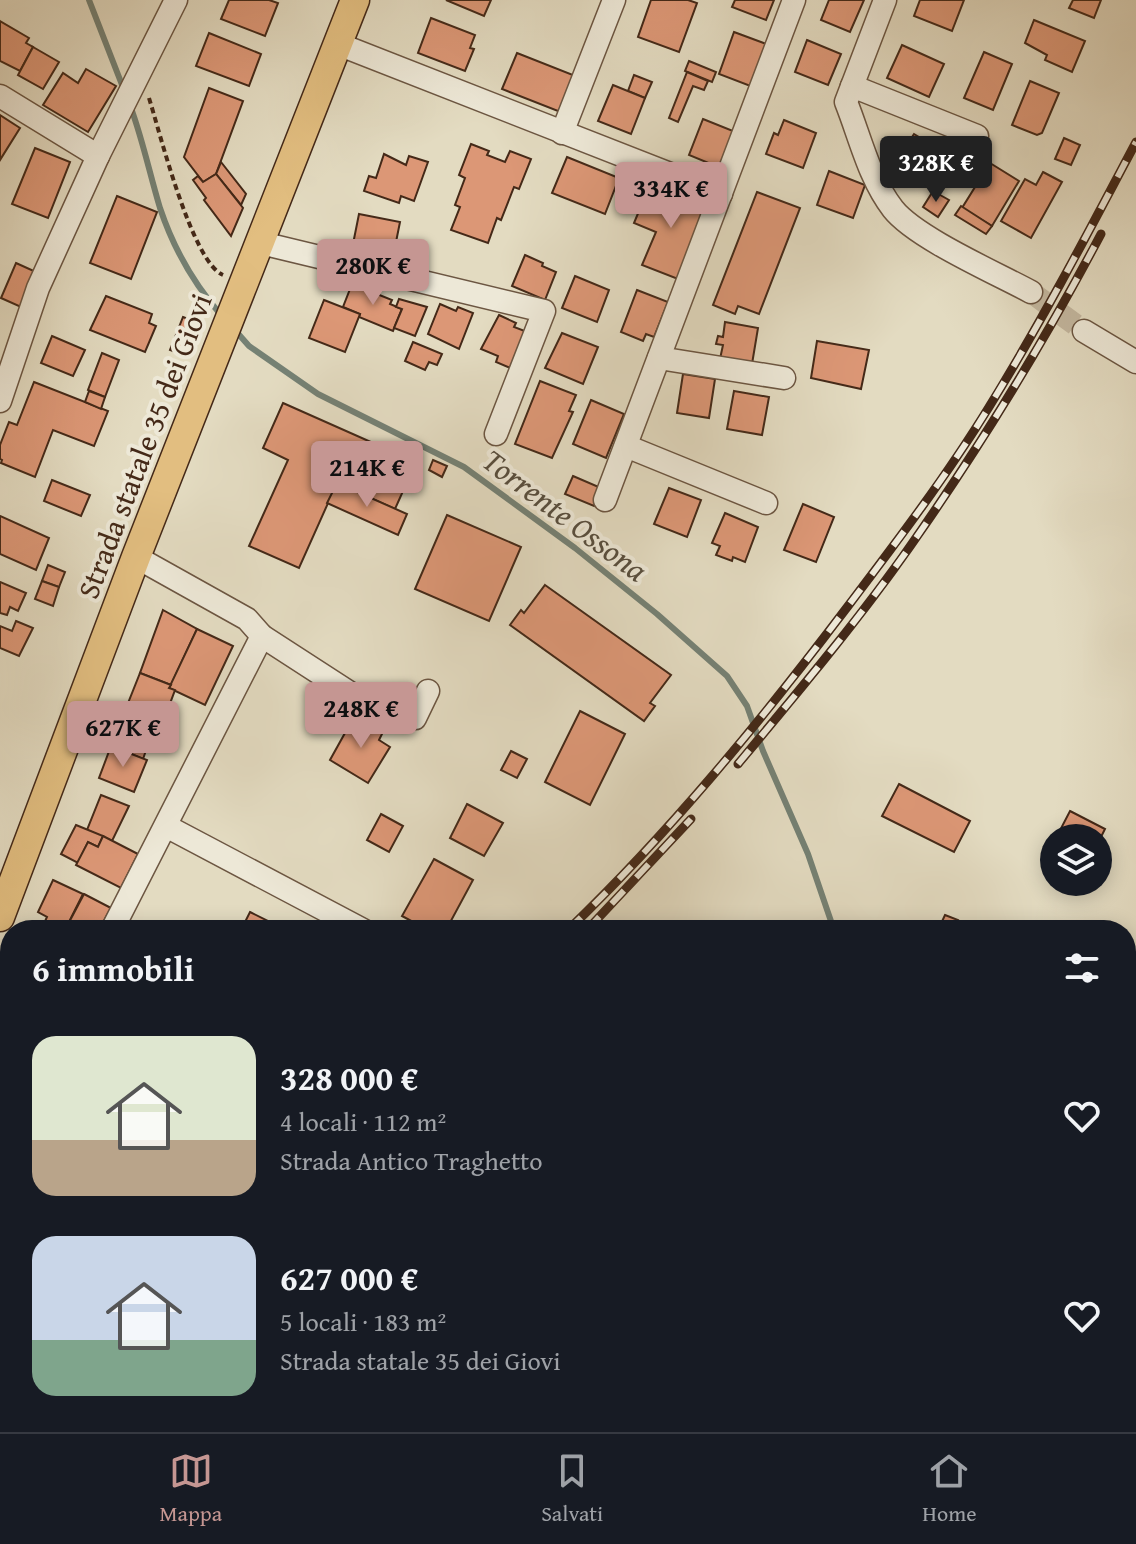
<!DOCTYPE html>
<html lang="it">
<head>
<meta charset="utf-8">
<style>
	:root { --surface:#171b24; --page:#242831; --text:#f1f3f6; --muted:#9ea1a6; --line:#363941; --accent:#c59692 }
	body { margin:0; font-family:"Gentium Book Plus",serif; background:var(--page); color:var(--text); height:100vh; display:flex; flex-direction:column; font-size:30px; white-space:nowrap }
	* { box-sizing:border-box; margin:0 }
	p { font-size:26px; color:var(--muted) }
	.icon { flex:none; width:44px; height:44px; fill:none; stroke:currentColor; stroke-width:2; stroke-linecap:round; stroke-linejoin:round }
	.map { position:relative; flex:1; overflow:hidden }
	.side { position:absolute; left:0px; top:920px; width:1136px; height:512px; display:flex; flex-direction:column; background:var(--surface); border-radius:32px 32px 0 0; box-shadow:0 4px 20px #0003 }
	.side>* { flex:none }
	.tools { position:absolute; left:1040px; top:824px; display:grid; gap:16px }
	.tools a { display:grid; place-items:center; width:72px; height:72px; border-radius:50%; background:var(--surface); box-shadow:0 4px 20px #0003; font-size:40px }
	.price { position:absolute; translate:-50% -68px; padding:0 18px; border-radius:8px; background:var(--accent); color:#111; font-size:26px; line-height:52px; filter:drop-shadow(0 2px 4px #0008) }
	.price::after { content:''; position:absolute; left:50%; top:48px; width:24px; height:18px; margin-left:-12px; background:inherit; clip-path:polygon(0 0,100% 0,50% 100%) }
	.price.active { background:#222; color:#fff }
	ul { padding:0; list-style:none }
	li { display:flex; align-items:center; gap:24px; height:200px; padding:0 32px }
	li span { display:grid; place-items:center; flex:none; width:224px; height:160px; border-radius:24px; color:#555 }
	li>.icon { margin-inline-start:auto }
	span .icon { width:96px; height:96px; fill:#fffc; stroke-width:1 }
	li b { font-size:34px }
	h2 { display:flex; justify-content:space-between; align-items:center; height:96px; padding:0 32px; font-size:34px }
	.tab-bar { display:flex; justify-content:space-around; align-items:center; height:112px; border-top:2px solid var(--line); background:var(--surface); font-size:22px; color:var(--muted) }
	.tab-bar a { display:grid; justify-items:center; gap:4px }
	.tab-bar .active { color:var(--accent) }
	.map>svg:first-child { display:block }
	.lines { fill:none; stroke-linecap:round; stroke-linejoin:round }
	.stream { stroke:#758174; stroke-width:6 }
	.building { fill:#dc9776; stroke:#442918; stroke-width:2 }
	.minor-tunnel { stroke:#c3b79f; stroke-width:22; stroke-dasharray:22 11; stroke-linecap:butt }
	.minor-casing { stroke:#6c5642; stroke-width:25 }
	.major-casing { stroke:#442918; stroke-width:31 }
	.path { stroke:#442918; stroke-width:4; stroke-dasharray:6 4; stroke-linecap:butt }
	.minor { stroke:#ede8d7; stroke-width:22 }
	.major { stroke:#e2be80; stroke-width:28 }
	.rail-casing { stroke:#442918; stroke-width:9 }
	.rail { stroke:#ede8d7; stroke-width:6; stroke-dasharray:18; stroke-linecap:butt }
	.labels { text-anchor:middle; stroke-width:8; stroke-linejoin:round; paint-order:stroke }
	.street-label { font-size:30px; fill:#442918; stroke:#ede8d7 }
	.water-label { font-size:32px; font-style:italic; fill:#584e3e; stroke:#ede8d7 }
</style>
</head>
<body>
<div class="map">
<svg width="1136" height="1432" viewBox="0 0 1136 1432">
	<rect width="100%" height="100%" fill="#e3dbc1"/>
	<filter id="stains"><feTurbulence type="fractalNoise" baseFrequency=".0025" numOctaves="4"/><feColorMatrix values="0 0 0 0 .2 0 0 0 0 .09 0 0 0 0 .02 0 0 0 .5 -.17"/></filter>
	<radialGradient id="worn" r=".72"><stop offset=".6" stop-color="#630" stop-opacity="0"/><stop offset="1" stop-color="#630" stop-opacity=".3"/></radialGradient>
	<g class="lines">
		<!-- stream -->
		<g class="stream">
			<polyline points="89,0 124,90"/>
			<path d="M 131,108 C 143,141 150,175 160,208 C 173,247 194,284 221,315"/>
			<polyline points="234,329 249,346 318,394 464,467 575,548 657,614 727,676 747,706 763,751 808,854 834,930"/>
			<polyline points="772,1432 774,1422"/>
		</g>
	</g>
	<!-- building -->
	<g class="building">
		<polygon points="229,0 269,0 278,3 265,36 221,19"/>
		<polygon points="446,0 491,0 484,16"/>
		<polygon points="651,0 688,0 697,3 679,52 638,37"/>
		<polygon points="735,0 774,0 766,20 732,7"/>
		<polygon points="829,0 864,0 850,32 821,20"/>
		<polygon points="920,0 964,0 952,31 914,16"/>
		<polygon points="1073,0 1101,0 1094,18 1069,8"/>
		<polygon points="431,18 475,35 470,48 474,49 465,71 418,53"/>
		<polygon points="1034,20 1085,41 1072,72 1045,60 1047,55 1025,43"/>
		<polygon points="0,21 29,38 26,43 33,47 20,71 0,61"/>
		<polygon points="734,32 769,45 753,87 719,74"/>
		<polygon points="209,33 261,54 249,86 196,66"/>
		<polygon points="807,40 841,54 828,85 795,72"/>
		<polygon points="902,45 944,64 929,97 887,78"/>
		<polygon points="33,47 59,62 43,89 18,75"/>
		<polygon points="984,52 1012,64 993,110 964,98"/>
		<polygon points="517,53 578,77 563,113 502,89"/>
		<polygon points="689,61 716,72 712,82 685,71"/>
		<polygon points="86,69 116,86 88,132 43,105 63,73 78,83"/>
		<polygon points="687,72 708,81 704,90 693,86 678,122 669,118"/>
		<polygon points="634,75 652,82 645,98 628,91"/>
		<polygon points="1030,81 1059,93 1042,133 1037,135 1012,125"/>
		<polygon points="613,85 645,98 631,134 598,121"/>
		<polygon points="209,88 243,101 216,174 203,182 184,157"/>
		<polygon points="0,115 20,128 0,160"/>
		<polygon points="703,119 738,133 723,169 689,155"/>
		<polygon points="784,120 816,133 803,168 766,154 774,133 778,135"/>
		<polygon points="914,134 929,143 932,138 954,152 947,164 951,166 938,186 922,176 920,179 895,163"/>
		<polygon points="1064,138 1080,145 1071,165 1055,159"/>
		<polygon points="471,144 489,151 487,155 505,162 510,151 531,159 519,189 514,187 501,220 497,218 488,243 451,230 460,207 455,205 465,178 459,175"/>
		<polygon points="35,148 70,162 48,218 12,204"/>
		<polygon points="384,154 406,165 409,156 428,162 414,201 401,196 399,203 364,191 369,176 376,178"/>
		<polygon points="567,157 619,178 605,214 552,193"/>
		<polygon points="221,162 246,194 241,205 216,174"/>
		<polygon points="990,163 1019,181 992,226 962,208"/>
		<polygon points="829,171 865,185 853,218 817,205"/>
		<polygon points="1043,172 1062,182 1031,238 1001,221 1025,179 1036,185"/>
		<polygon points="216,174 243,208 231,236 204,200 206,198 193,180 198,176 203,182"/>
		<polygon points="649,187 678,199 680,194 713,207 678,279 642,265 656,232 634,223"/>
		<polygon points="933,191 949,200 938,217 923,207"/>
		<polygon points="757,192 800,208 759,314 738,306 735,314 713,305"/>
		<polygon points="117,196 157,212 131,279 90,263"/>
		<polygon points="961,206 992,226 986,234 955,215"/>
		<polygon points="359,214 400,222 393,257 352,249"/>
		<polygon points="525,255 543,263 542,266 556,272 545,300 512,286"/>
		<polygon points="16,263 36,272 21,307 1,298"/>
		<polygon points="575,276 609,290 597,322 562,308"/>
		<polygon points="352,284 392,300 390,304 402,309 393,331 359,317 360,314 343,307"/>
		<polygon points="637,290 668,302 654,337 646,334 643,341 621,332"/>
		<polygon points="106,296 152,314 149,323 156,326 145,352 90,330"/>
		<polygon points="399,299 427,307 415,336 394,328 402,309 396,307"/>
		<polygon points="324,300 360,314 345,352 309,338"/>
		<polygon points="440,304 456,311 458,307 473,313 459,349 428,334"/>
		<polygon points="499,315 516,323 514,327 530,333 515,370 496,362 498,356 481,349"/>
		<polygon points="183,317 201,324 188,357 170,350"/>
		<polygon points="725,322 758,328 752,364 720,359 723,345 716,344 718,336 723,337"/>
		<polygon points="562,333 598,347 583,384 545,368"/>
		<polygon points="52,336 85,350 73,376 41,363"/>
		<polygon points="817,341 869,350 861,389 811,378"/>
		<polygon points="413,342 442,354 437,365 429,362 425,370 405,361"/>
		<polygon points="102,353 119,360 105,397 88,390"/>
		<polygon points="683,374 715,379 709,418 677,413"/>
		<polygon points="540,381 576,395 569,411 573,412 552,458 515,444"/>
		<polygon points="34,382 108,411 94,446 53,430 35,477 1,463 2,460 0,459 0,445 9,422 17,425"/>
		<polygon points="89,391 105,397 101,409 85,402"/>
		<polygon points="734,391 769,397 762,435 727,429"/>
		<polygon points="591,400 624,414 606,458 573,444"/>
		<polygon points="283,403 416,462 395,509 337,483 299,568 249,546 288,460 263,448"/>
		<polygon points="433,460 447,466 442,477 429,470"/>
		<polygon points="573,476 601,488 594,506 565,494"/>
		<polygon points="52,480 90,495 81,516 44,501"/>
		<polygon points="337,483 407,514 398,535 327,503"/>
		<polygon points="669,488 701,500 687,537 654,524"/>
		<polygon points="803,504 834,517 816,562 784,550"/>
		<polygon points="725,513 758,527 745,562 733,557 732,561 716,555 720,546 712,543"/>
		<polygon points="447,515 521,547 489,621 415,589"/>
		<polygon points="0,516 49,538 36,570 0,554"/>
		<polygon points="48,565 65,572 59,587 42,581"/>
		<polygon points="42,581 59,587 53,606 35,599"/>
		<polygon points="0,582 26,593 18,611 10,607 7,615 0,613"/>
		<polygon points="545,585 671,675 650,703 655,706 644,721 510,625 521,610 524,613"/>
		<polygon points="163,610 197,629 171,685 140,673"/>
		<polygon points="16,621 33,628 19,656 0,648 0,626 12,631"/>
		<polygon points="197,629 233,646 205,705 169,688"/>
		<polygon points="140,673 171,685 169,688 175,690 156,741 150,739 143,759 111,746"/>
		<polygon points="580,711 625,734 590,805 545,782"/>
		<polygon points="355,715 383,732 379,740 390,747 368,783 330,760"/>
		<polygon points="111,746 147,760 134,792 99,778"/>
		<polygon points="511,751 527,759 517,778 501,770"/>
		<polygon points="899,784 970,821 954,852 882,816"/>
		<polygon points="101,795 129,806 112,841 87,830"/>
		<polygon points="467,804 503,823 484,856 450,838"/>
		<polygon points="1070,811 1105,829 1098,843 1098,838 1056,838"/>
		<polygon points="381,814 403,826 389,852 367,840"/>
		<polygon points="76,825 103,836 98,847 88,842 78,863 61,854"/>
		<polygon points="103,836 138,854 121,888 76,865 88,842 98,847"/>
		<polygon points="434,859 473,880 446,930 428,930 402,916"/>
		<polygon points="53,880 83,894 66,928 69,930 41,930 47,917 38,912"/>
		<polygon points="84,894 111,908 99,930 66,928"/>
		<polygon points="250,912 286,930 241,930"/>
		<polygon points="945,915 958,920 954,930 938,930"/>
		<polygon points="6,1021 10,1023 10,1063 0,1059 0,1026 3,1028"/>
		<polygon points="0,1124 10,1128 10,1178 0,1174"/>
		<polygon points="10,1215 10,1239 0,1230 0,1225"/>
		<polygon points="1136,1316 1136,1432 1091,1432 1095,1422 1126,1422 1126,1342"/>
		<polygon points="34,1422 71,1422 59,1429 57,1424 43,1432 16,1432"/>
		<polygon points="252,1422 282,1422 286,1432 256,1432"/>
		<polygon points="707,1422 743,1422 742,1426 749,1428 748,1432 704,1432"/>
	</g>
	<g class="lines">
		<!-- minor-tunnel -->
		<polyline class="minor-tunnel" points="1031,292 1084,331"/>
		<!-- minor casing -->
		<g class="minor-casing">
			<g id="minor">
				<path d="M 885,0 L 846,102 C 860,137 869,178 893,209 C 916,238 996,273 1031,292"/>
				<polyline points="338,44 721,194"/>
				<polyline points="852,86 977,136"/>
				<polyline points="0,96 98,156"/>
				<polyline points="562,133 614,0"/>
				<polyline points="261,243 544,311 496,434"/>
				<polyline points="1084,331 1136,362"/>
				<polyline points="659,358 784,378"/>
				<polyline points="0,401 38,288 98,156 176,0"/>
				<polyline points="626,446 766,503"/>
				<polyline points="605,500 794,0"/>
				<polyline points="136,557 247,619 262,636 384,715 415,718 428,691"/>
				<polyline points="166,826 363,930"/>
				<polyline points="112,930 262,636"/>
				<polyline points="1126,1069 1136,1073"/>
				<polyline points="0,1097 10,1101"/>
				<polyline points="1126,1222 1136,1195"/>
				<polyline points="432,1432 448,1422"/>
				<polyline points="995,1432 1003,1422"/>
				<polyline points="1024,1432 1025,1422"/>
			</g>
		</g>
		<!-- major casing -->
		<g class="major-casing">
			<g id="major">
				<polyline points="0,917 136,557 355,0"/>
				<polyline points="867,1422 891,1432"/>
				<polyline points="349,1432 373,1422"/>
			</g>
		</g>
		<!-- path -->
		<g class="path">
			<path d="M 149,98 C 160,133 192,262 223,275"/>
			<polyline points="912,1424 936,1432"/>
		</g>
		<!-- minor -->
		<use href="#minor" class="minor"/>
		<!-- major -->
		<use href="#major" class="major"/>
		<!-- rail casing -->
		<g class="rail-casing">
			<g id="rail">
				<path d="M 738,764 C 797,693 858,621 911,545 C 981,445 1044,342 1101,234"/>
				<path d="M 568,930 C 670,832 760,722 845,610 C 895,544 946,477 989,407 C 1042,321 1089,231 1136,142"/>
				<polyline points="587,930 691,819"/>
				<polyline points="0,1401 10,1395"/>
			</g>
		</g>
		<!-- rail -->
		<use href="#rail" class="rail"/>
	</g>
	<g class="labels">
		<!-- street labels -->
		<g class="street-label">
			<text transform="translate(145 446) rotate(-69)" y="10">Strada statale 35 dei Giovi</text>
		</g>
		<!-- water labels -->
		<g class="water-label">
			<text transform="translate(565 515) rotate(37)" y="11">Torrente Ossona</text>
		</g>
	</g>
	<rect width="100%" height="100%" filter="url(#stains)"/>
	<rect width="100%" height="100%" fill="url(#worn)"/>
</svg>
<div class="tools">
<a><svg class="icon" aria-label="layers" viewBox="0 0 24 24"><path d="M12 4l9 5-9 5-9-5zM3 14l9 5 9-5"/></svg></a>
</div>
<b class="price active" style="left:936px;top:204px">328K €</b>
<b class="price" style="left:671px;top:230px">334K €</b>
<b class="price" style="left:373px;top:307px">280K €</b>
<b class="price" style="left:367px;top:509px">214K €</b>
<b class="price" style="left:361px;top:750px">248K €</b>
<b class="price" style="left:123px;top:769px">627K €</b>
<section class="side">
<h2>6 immobili<svg class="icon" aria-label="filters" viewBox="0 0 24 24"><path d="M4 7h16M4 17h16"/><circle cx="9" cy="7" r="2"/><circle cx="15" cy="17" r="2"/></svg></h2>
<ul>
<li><span style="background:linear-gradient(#dfe7d0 65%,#b9a48a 0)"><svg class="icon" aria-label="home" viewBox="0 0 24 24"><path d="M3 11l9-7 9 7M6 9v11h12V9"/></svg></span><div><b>328 000 €</b><p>4 locali · 112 m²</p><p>Strada Antico Traghetto</p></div><svg class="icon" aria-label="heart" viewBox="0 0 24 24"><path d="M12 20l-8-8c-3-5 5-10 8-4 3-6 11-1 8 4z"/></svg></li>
<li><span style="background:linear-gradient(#c9d6e8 65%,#7fa58c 0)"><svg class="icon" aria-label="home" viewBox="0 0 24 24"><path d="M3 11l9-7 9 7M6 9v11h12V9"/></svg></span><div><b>627 000 €</b><p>5 locali · 183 m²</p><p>Strada statale 35 dei Giovi</p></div><svg class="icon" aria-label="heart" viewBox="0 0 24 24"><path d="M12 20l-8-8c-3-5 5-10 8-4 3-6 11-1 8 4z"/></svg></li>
</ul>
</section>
</div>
<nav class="tab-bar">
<a class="active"><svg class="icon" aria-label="map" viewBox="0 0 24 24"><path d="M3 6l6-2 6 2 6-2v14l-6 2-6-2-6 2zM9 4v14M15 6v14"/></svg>Mappa</a>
<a><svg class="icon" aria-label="saved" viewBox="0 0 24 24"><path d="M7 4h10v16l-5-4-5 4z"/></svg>Salvati</a>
<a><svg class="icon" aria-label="home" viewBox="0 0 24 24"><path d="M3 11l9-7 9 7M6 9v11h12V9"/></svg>Home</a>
</nav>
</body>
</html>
